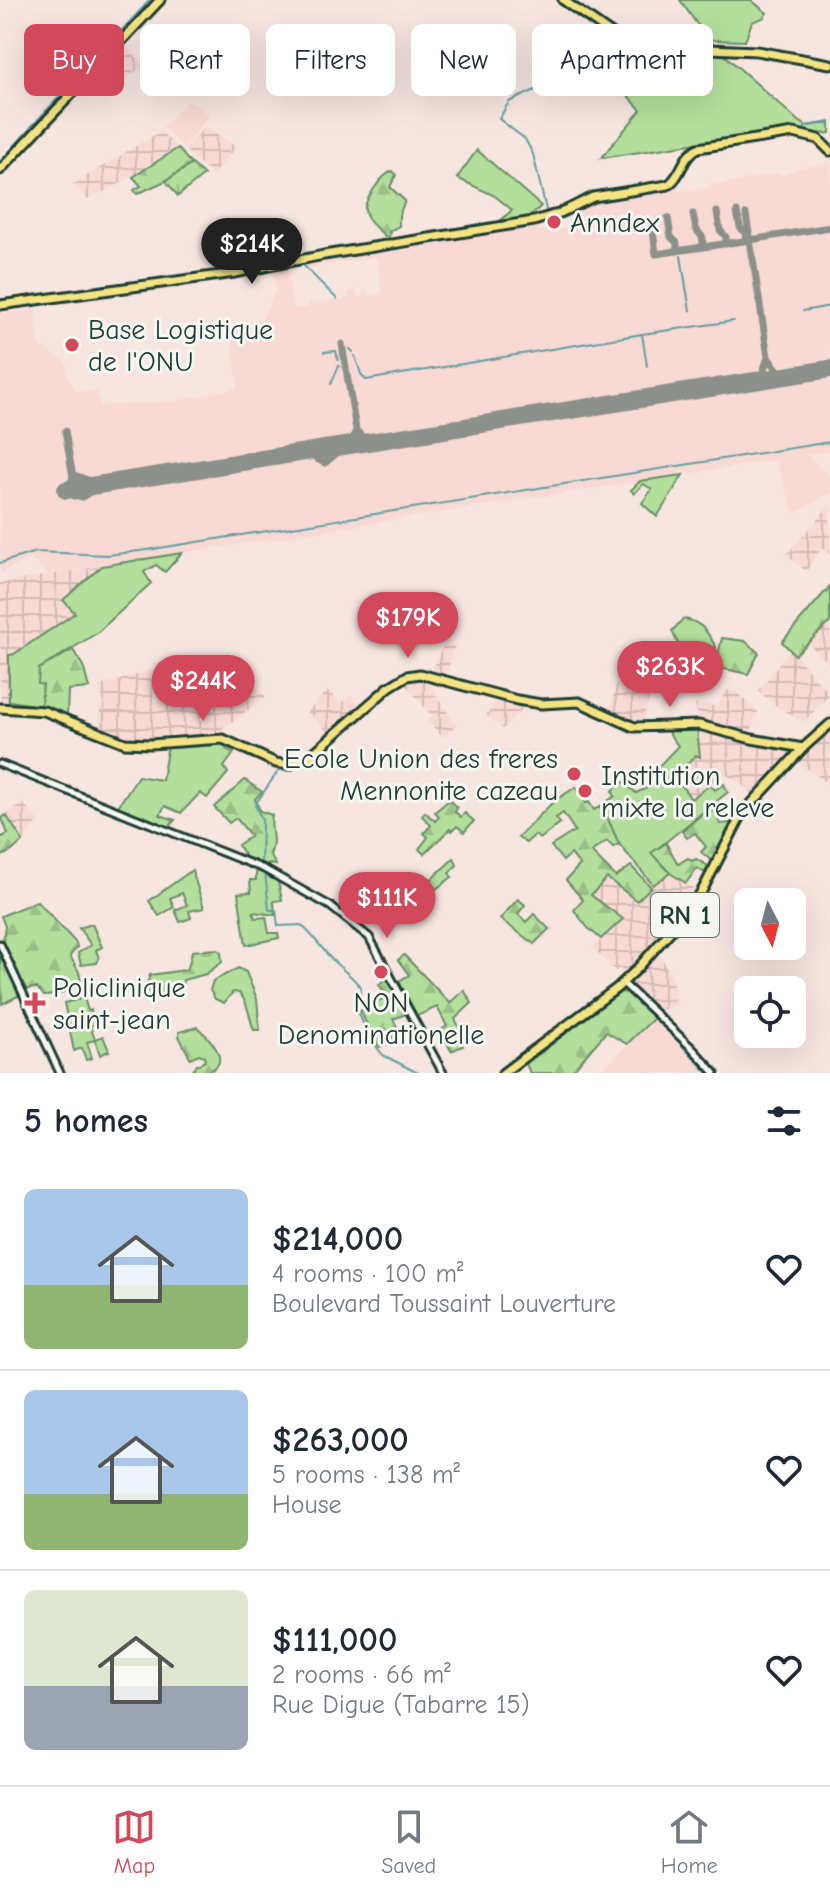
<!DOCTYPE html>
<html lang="en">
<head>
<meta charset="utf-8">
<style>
	:root { --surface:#fff; --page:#f2f2f3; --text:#1f2937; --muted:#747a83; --line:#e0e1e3; --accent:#d1495b }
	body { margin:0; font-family:"Comic Neue",sans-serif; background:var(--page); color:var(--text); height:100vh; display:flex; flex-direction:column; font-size:30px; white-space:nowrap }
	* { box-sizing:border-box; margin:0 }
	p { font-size:26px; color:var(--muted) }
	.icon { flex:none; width:44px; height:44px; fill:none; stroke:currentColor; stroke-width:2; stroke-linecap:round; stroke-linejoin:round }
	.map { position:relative; height:1073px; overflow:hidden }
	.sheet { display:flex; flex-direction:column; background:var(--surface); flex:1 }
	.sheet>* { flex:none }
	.guide { position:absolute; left:24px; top:24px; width:782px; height:72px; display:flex; gap:16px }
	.needle { width:52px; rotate:174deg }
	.fabs { position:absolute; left:734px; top:888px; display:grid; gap:16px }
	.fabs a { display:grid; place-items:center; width:72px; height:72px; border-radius:12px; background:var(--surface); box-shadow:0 8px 32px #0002; font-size:40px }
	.price { position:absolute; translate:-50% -68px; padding:0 18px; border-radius:28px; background:var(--accent); color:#fff; font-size:26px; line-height:52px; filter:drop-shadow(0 2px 4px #0008) }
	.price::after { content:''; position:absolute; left:50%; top:48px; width:24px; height:18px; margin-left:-12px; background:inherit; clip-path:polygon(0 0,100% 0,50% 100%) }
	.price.active { background:#222; color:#fff }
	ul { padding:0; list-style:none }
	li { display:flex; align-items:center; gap:24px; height:200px; padding:0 24px }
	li+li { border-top:2px solid var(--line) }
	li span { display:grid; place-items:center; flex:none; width:224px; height:160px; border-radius:12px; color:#555 }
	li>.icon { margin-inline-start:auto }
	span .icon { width:96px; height:96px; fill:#fffc; stroke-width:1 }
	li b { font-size:34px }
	h2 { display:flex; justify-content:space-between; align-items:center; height:96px; padding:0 24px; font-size:34px }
	.tag { padding:0 28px; border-radius:12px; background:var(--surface); box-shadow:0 8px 32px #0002; font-size:28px; line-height:72px }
	.tag.active { background:var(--accent); color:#fff }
	.tabs { display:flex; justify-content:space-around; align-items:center; height:112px; border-top:2px solid var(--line); background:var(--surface); font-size:22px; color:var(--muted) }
	.tabs a { display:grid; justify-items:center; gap:4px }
	.tabs .active { color:var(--accent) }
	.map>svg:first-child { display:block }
	.built { fill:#f8d9d4 }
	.industrial { fill:url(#industrial-grid) }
	.grass { fill:#b3de9c; stroke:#698e68; stroke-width:2 }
	.forest { fill:url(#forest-firs); stroke:#698e68; stroke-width:2 }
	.park { fill:url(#park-tufts); stroke:#698e68; stroke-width:2 }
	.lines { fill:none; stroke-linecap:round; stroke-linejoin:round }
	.stream { stroke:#629ea2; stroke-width:2 }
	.taxiway { stroke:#8b918a; stroke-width:7 }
	.runway { stroke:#8b918a; stroke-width:18 }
	.minor-casing { stroke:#1f3d34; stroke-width:11 }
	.major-casing { stroke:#1f3d34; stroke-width:13 }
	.minor { stroke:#f6f6f2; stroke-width:5 }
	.major { stroke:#f4e382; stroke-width:7 }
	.poi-dot { fill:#d1495b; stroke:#f6f6f2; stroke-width:3 }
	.labels { text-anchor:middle; stroke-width:6; stroke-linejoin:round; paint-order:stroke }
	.shield { fill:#f6f6f2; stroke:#60746d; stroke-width:2 }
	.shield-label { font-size:26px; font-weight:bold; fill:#1f3d34 }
	.poi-label { font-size:28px; fill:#1f3d34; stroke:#f6f6f2; text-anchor:start }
</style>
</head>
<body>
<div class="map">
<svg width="830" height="1073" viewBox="0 0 830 1073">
	<defs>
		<pattern id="industrial-grid" width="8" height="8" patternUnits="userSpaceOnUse" patternTransform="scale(2)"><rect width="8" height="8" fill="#f8d9d4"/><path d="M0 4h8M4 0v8" fill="none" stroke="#d4bbb7"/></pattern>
		<pattern id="forest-firs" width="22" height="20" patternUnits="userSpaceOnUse" patternTransform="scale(2)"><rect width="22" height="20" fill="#b3de9c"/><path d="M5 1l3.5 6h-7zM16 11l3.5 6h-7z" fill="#9abf87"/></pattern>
		<pattern id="park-tufts" width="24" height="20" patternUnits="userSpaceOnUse" patternTransform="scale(2)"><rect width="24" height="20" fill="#b3de9c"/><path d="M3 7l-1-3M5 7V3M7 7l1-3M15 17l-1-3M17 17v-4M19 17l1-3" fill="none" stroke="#9abf87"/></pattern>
	</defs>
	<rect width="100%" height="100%" fill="#f7e5e0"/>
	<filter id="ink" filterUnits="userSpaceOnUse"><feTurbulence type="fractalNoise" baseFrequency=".0125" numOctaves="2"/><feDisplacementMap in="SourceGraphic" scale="16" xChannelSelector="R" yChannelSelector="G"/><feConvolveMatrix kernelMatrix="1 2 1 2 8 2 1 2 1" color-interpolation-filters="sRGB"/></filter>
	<g filter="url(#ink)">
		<!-- built -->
		<g class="built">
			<polygon points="188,100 210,115 184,148 163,127"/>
			<polygon points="830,163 830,451 807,455 830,477 830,493 794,514 776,460 48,574 31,558 0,573 0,314 35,309 38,341 41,346 66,363 67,376 76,391 98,391 100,406 176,401 238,388 231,325 262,320 276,290 272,270 281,269 288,272 293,309 309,307 309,303 349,299 348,292 356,290 357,297 363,296 362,291 367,290 368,296 382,294 377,257 307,268 305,263 537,225 540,231 574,227 573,217 580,216 578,207 598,198 674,186 678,192 710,187 710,184 724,184 729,181 731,183 774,173 783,175 797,168"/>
			<polygon points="654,1019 708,1073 599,1073"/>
		</g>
		<!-- industrial -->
		<g class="industrial">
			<polygon points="126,45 143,65 122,83 111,61"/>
			<polygon points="204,127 237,147 212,175 185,150"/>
			<polygon points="161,131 177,148 123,182 87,200 73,184"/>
			<polygon points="830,505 830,555 822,547 806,571 786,555"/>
			<polygon points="102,566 64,599 75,612 14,654 9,655 9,701 0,703 0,583"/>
			<polygon points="830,622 830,665 808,643"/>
			<polygon points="445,641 455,645 446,677 431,673"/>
			<polygon points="790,649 830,694 804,722 779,708 758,691"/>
			<polygon points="193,662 204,690 210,696 226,680 241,672 266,697 222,729 223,736 135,740 99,729 100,707 104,703 99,686 150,671 154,702 185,699 184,679 189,676"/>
			<polygon points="417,677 425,678 456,725 443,738 427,720 432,716 404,683"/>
			<polygon points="652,682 643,724 633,725 610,713 616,683"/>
			<polygon points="726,690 737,692 758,712 749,736 699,722 695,704 718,706"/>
			<polygon points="327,691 341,703 351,696 360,707 331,735 307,712"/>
			<polygon points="499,700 526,706 503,729 486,715"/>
			<polygon points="830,728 830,785 795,760"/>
			<polygon points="697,729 746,742 781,747 795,753 754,794 724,773 691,800 675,776 697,755 699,756"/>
			<polygon points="23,803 39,821 23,841 6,815"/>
			<polygon points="670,873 697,890 656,947 671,975 677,1005 659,1011 627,980 619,969 615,971 593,947 623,919 591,895 607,878 637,901 655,883"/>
		</g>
		<!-- grass -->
		<g class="grass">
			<polygon points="680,0 751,0 767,13 763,18 752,22 745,41 712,40 697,24"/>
			<path d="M 631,51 L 721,52 L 796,119 L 807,126 L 830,123 L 830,133 C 815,136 803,128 788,129 L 601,158 L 641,110 L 595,60 Z"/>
			<path d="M 477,150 L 541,206 C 528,220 518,222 499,222 L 512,210 L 495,196 L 457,178 Z"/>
			<polygon points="683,475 657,517 642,503 652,489 643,484 634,494 631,490 640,481"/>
			<polygon points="182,553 165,572 156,565 144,572 151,583 97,633 39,669 43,684 41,706 9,701 9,655 14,654 75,613 63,600 102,566"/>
			<path d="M 683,619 C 701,621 707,631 716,647 L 713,658 L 684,657 L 672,631 Z"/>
			<polygon points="690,727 697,729 700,757 696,755 675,776 691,799 710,785 715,790 724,784 728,792 652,853 670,873 653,885 619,844 607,817 599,807 615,796 612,791 624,782 636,793 656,784 652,773 678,746 665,728"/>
			<polygon points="213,741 229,743 226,749 234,753 224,767 228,773 207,798 200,793 181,813 165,806 160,815 175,820 167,828 117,808 138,776 162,780 168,744"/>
			<polygon points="454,858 457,865 449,873 452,877 424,898 419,891"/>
			<polygon points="192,870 204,908 189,911 191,918 180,922 175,910 187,905 182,893 170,898 174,907 159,916 149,901"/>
			<polygon points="256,870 277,877 282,900 274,901 275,915 253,912 255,918 266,917 269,933 278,933 279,938 246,945 238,893 251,892 250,880 256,880"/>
			<polygon points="92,924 102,947 96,950 99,958 97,963 81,965 78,953 91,945 79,928"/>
			<path d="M 238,968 L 246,972 L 257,999 L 260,1030 L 254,1030 C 249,1018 248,1001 239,993 L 233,992 L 224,1003 L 215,999 L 210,990 L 213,981 Z"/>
			<polygon points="84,998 88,1011 91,1010 94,1024 90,1026 95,1039 103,1036 109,1051 100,1055 95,1040 87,1042 92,1058 86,1060 82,1048 74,1051 64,1003"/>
		</g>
		<!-- forest -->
		<g class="forest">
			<polygon points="178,148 191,164 165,181 137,194 134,190 141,186 133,177"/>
			<path d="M 393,171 L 396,175 L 390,187 L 405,201 L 399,215 L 399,226 L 390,231 L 389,237 L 385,236 C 378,229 367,222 365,211 C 363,201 383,173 393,171 Z"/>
			<polygon points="830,586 830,622 795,655 782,642"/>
			<polygon points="722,638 745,641 759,653 748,674 715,667"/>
			<polygon points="73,650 83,666 89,688 68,690 67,716 41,706 43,685 38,684 39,669"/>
			<path d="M 245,780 L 262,792 L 255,799 L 260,811 L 272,815 C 269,831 277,838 270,855 L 276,865 L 248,862 L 238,845 L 251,836 L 236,818 L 229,823 L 214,807 Z"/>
			<polygon points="576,787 586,803 589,802 594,810 599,807 607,817 619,844 613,847 607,841 591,852 616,877 631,866 651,887 637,901 607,878 591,895 623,919 601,939 588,928 574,910 583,900 566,880 580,865 571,854 563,861 551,846 575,831 563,813 556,818 560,823 540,839 535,835 526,843 518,837 553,802"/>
			<polygon points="449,800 457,808 455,812 461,817 465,813 474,821 464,832 457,826 452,831 450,829 424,854 419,849 428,837 424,833 431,825 422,816 425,812 435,821 439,817 435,812"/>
			<polygon points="713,805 720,824 732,823 712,861 701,852 706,847 695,833 687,838 682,831"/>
			<polygon points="6,815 23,841 12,851 0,857 0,838 8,834 2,818"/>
			<polygon points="666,843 678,864 688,858 692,861 696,859 708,866 705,873 697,868 686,883 670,873 651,853"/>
			<polygon points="518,899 525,905 518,914 526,922 534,914 549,929 534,944 500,919"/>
			<path d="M 37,901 L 76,943 L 77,947 L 70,956 L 79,972 L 81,982 C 73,990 55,996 44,996 L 37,988 L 24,989 L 3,940 L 5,926 L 1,916 Z"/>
			<polygon points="217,949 221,952 222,962 206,974 183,980 181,994 151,999 147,984 150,975 185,970 189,965 192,951"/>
			<polygon points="404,955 450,1003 464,990 472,1003 455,1019 463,1034 458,1036 463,1046 451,1051 441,1030 447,1026 437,1007 417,1016 399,981 409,975 398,960"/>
			<polygon points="386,973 406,1014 393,1019 397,1027 390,1030 395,1041 379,1047 360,1011 388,996 379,985 383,981 381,978"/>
			<polygon points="620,992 628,993 654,1018 627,1044 606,1032 573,1070 575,1073 530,1073 526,1064"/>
			<path d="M 197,1027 C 220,1047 235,1073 191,1073 L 197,1065 L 205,1061 L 204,1056 L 199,1054 L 190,1058 L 179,1036 L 179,1032 Z"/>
		</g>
		<!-- park -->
		<g class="park">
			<polygon points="192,164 204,175 178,196 166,181"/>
			<polygon points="3,957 22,994 2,1004 0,958"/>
		</g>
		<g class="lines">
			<!-- stream -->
			<g class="stream">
				<polyline points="30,128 150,0"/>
				<polyline points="805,131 805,126 830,122"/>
				<polyline points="0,162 25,134"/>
				<polyline points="547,214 533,154 525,139 499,119 509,102 555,81 583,63 605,54"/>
				<polyline points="681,256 690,311"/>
				<polyline points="301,263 337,299"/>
				<polyline points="803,311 830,306"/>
				<polyline points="350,349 353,352"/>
				<polyline points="324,352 336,351 338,360"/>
				<polyline points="355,356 361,374 366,380 642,334"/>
				<polyline points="647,366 642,334 734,321"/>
				<polyline points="331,384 339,366"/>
				<polyline points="0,563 36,552 108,555 147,550 830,442"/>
				<polyline points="261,865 262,820 255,805 278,771 279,765"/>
				<path d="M 265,873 L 269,910 L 276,910 L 278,926 L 301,925 C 312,934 318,944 328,955 C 338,968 352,974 361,988 L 357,1010 L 371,1040 L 383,1055 L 418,1073"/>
				<polyline points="656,1018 708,1073"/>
			</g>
			<!-- taxiway -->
			<g class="taxiway">
				<polyline points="717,212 720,230 726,237 726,244"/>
				<polyline points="737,212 740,227 745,233 746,239"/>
				<polyline points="693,214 696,229 703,238 702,247"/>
				<polyline points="746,214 750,240 830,227"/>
				<polyline points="668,218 671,237 677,243 677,251"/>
				<polyline points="652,223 656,254 750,240 768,357 763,372 750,382"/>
				<polyline points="342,344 356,430 367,442"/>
				<polyline points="769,359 779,371 794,375"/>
				<polyline points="65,431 75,489"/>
				<polyline points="336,447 327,443 321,444 316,451 317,459 325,463 351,441 356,431"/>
				<polyline points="100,485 82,497 74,496 69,486 74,475 102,485"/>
			</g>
			<!-- runway -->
			<polyline class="runway" points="66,490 830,369"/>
			<!-- minor casing -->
			<g class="minor-casing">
				<g id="minor">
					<polyline points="0,764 264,869 330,906 369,937 443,1073"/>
					<polyline points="0,944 60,1073"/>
					<polyline points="623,983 691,1047 715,1073"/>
				</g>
			</g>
			<!-- major casing -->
			<g class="major-casing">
				<g id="major">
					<polyline points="563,0 619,39 636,46 757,51 830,64"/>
					<polyline points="0,170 160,0"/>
					<path d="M 0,305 L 235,273 L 324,255 L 534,221 L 560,213 L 593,197 L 668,185 C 682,176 682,156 698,148 L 794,133 L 818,139 L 830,151"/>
					<polyline points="0,708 44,711 125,743 150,744 223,739 276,763 289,765 309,757 389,687 407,676 420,674 517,700 541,704 579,702 634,727 699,725 752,739 803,748"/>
					<polyline points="503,1073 617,988 637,969 690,909 702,891 742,814 803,748 830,724"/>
				</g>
			</g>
			<!-- minor -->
			<use href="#minor" class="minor"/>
			<!-- major -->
			<use href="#major" class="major"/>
		</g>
	</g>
	<!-- markers -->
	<g class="poi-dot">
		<circle cx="554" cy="222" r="8"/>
		<circle cx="72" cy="345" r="8"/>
		<circle cx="574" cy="774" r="8"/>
		<circle cx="585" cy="791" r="8"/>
		<circle cx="381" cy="972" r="8"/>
		<path d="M31 991h8v8h8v8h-8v8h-8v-8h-8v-8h8z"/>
	</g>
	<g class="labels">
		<!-- shield labels -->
		<rect class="shield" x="651" y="893" width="68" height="44" rx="6"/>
		<g class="shield-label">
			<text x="685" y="924">RN 1</text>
		</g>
		<!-- poi labels -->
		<g class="poi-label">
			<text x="570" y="232">Anndex</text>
			<text x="88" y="339">Base Logistique<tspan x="88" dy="32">de l'ONU</tspan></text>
			<text x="558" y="768" text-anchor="end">Ecole Union des freres<tspan x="558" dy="32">Mennonite cazeau</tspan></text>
			<text x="601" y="785">Institution<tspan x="601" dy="32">mixte la releve</tspan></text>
			<text x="53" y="997">Policlinique<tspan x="53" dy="32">saint-jean</tspan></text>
			<text x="381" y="1012" text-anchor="middle">NON<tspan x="381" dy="32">Denominationelle</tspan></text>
		</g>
	</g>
</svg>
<div class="fabs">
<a><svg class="needle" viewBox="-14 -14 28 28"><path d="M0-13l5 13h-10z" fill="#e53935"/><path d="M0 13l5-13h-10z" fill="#747a83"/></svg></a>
<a><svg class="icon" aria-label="locate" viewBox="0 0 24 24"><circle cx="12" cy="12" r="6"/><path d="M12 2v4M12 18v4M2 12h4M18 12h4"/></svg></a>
</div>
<b class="price active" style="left:252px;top:286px">$214K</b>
<b class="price" style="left:408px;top:660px">$179K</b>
<b class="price" style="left:670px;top:709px">$263K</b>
<b class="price" style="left:203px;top:723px">$244K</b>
<b class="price" style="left:387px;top:940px">$111K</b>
<div class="guide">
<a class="tag active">Buy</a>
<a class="tag">Rent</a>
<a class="tag">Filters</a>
<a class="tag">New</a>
<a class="tag">Apartment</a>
</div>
</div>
<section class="sheet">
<h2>5 homes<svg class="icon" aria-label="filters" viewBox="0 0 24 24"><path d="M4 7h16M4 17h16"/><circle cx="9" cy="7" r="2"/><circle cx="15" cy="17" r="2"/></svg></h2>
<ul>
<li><span style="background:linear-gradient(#a9c7e8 60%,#8fb573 0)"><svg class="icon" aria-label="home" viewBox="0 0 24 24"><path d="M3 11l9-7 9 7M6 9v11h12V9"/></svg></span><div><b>$214,000</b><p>4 rooms · 100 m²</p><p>Boulevard Toussaint Louverture</p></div><svg class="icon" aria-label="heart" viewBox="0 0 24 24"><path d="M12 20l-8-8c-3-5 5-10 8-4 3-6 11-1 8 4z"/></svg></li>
<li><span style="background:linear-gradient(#a9c7e8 65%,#8fb573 0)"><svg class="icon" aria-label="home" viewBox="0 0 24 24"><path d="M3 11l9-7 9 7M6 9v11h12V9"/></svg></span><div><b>$263,000</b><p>5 rooms · 138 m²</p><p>House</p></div><svg class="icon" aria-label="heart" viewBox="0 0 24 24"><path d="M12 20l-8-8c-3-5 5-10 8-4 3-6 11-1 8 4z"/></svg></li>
<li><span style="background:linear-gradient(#dfe7d0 60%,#9aa5b1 0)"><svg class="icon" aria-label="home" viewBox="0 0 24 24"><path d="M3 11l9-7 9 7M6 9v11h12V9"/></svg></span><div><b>$111,000</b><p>2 rooms · 66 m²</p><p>Rue Digue (Tabarre 15)</p></div><svg class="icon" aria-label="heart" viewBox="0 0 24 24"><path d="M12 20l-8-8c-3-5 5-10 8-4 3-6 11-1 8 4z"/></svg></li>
</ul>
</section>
<nav class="tabs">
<a class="active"><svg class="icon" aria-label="map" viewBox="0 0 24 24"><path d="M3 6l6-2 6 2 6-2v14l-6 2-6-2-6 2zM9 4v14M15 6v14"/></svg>Map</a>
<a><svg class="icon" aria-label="saved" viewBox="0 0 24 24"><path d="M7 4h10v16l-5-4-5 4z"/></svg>Saved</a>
<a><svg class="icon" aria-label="home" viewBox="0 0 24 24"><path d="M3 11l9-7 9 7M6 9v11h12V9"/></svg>Home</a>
</nav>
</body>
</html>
